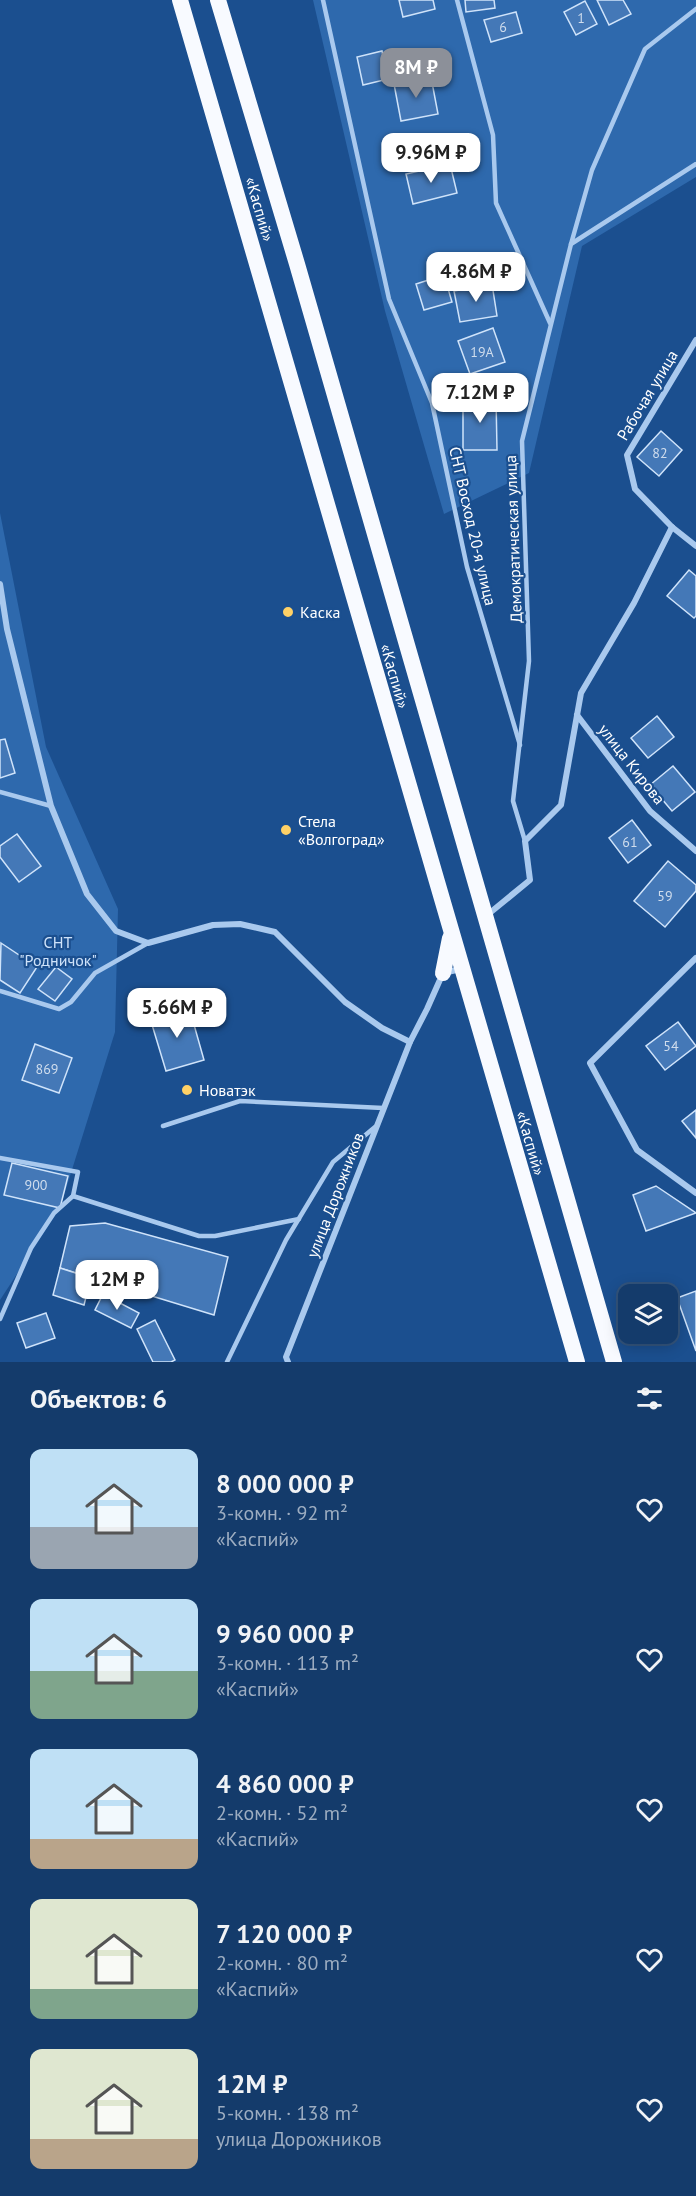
<!DOCTYPE html>
<html lang="ru">
<head>
<meta charset="utf-8">
<style>
	:root { --surface:#143b6b; --page:#1d4271; --text:#f1f3f6; --muted:#9dadc1; --line:#33557e; --accent:#8c9099 }
	body { margin:0; font-family:"PT Sans",sans-serif; background:var(--page); color:var(--text); height:100vh; display:flex; flex-direction:column; font-size:22px; white-space:nowrap }
	* { box-sizing:border-box; margin:0 }
	p { font-size:20px; color:var(--muted) }
	.icon { flex:none; width:33px; height:33px; fill:none; stroke:currentColor; stroke-width:2; stroke-linecap:round; stroke-linejoin:round }
	.map { position:relative; height:1362px; overflow:hidden }
	.drawer { display:flex; flex-direction:column; background:var(--surface); flex:1 }
	.drawer>* { flex:none }
	.controls { position:absolute; left:618px; top:1284px; display:grid; gap:12px }
	.controls a { display:grid; place-items:center; width:60px; height:60px; border-radius:12px; background:var(--surface); box-shadow:0 3px 15px #0003,0 0 0 2px var(--line); font-size:30px }
	.price { position:absolute; translate:-50% -51px; padding:0 14px; border-radius:12px; background:#fff; color:#222; font-size:20px; line-height:39px; filter:drop-shadow(0 2px 3px #0008) }
	.price::after { content:''; position:absolute; left:50%; top:36px; width:18px; height:14px; margin-left:-9px; background:inherit; clip-path:polygon(0 0,100% 0,50% 100%) }
	.price.current { background:var(--accent); color:#fff }
	ul { padding:0; list-style:none }
	li { display:flex; align-items:center; gap:18px; height:150px; padding:0 30px }
	li span { display:grid; place-items:center; flex:none; width:168px; height:120px; border-radius:12px; color:#555 }
	li>.icon { margin-inline-start:auto }
	span .icon { width:72px; height:72px; fill:#fffc; stroke-width:1 }
	li b { font-size:26px }
	h2 { display:flex; justify-content:space-between; align-items:center; height:72px; padding:0 30px; font-size:26px }
	.map>svg:first-child { display:block }
	.green { fill:#2e69ad }
	.building { fill:#4478b7; stroke:#cfe3fa; stroke-width:1.5 }
	.lines { fill:none; stroke-linecap:round; stroke-linejoin:round }
	.service { stroke:#a9c9ee; stroke-width:4.5 }
	.minor { stroke:#a9c9ee; stroke-width:6 }
	.trunk { stroke:#f8faff; stroke-width:16 }
	.poi-dot { fill:#ffd166; stroke:#1b4f8f; stroke-width:2 }
	.labels { text-anchor:middle; stroke-width:4.5; stroke-linejoin:round; paint-order:stroke }
	.number-label { font-size:14px; fill:#d0dded }
	.street-label { font-size:16px; fill:#fff; stroke:#1b4f8f }
	.poi-label { font-size:16px; fill:#fff; stroke:#1b4f8f; text-anchor:start }
	.park-label { font-size:16px; fill:#cfe3fa; stroke:#1b4f8f }
</style>
</head>
<body>
<div class="map">
<svg width="696" height="1362" viewBox="0 0 696 1362">
	<rect width="100%" height="100%" fill="#1b4f8f"/>
	<!-- green -->
	<g class="green">
		<polygon points="313,0 696,0 696,177 582,246 529,473 444,514 385,311"/>
		<polygon points="0,513 46,747 118,909 115,1032 60,1208 0,1300"/>
	</g>
	<!-- building -->
	<g class="building">
		<polygon points="399,0 433,0 435,9 403,17"/>
		<polygon points="465,0 494,0 495,8 466,12"/>
		<polygon points="597,0 623,0 631,14 609,25"/>
		<polygon points="585,1 597,24 576,35 564,12"/>
		<polygon points="516,12 522,33 491,42 484,20"/>
		<polygon points="382,51 388,79 363,85 357,57"/>
		<polygon points="431,77 438,114 401,121 394,84"/>
		<polygon points="450,164 457,193 413,204 406,174"/>
		<polygon points="444,275 452,302 424,310 416,284"/>
		<polygon points="492,284 497,316 460,322 454,291"/>
		<polygon points="493,328 505,362 470,374 458,341"/>
		<polygon points="463,397 496,397 497,450 463,450"/>
		<polygon points="661,431 682,450 659,476 637,457"/>
		<polygon points="689,570 696,576 696,616 694,618 667,596"/>
		<polygon points="657,716 674,737 648,758 631,738"/>
		<polygon points="5,739 15,773 0,778 0,740"/>
		<polygon points="673,766 695,792 672,811 650,785"/>
		<polygon points="632,820 651,845 628,863 609,838"/>
		<polygon points="17,834 41,866 19,882 0,857 0,846"/>
		<polygon points="668,861 696,885 696,891 665,927 634,901"/>
		<polygon points="1,943 37,967 20,993 0,980"/>
		<polygon points="56,967 72,979 55,1001 38,989"/>
		<polygon points="189,1007 204,1060 166,1071 150,1018"/>
		<polygon points="678,1022 696,1046 665,1070 646,1046"/>
		<polygon points="35,1044 72,1058 59,1093 22,1080"/>
		<polygon points="696,1110 696,1138 682,1121"/>
		<polygon points="12,1163 68,1176 60,1208 4,1195"/>
		<polygon points="656,1186 696,1213 646,1231 633,1195"/>
		<polygon points="105,1223 228,1257 214,1315 60,1268 70,1226"/>
		<polygon points="60,1268 91,1278 84,1305 53,1295"/>
		<polygon points="696,1291 696,1351 677,1298"/>
		<polygon points="103,1294 139,1313 131,1328 95,1310"/>
		<polygon points="46,1313 55,1338 26,1348 17,1323"/>
		<polygon points="155,1320 175,1360 171,1362 153,1362 137,1329"/>
	</g>
	<g class="lines">
		<!-- service -->
		<g class="service">
			<polyline points="323,0 389,299 432,403 467,567 520,745"/>
			<polyline points="457,0 493,135 496,203 550,323"/>
			<polyline points="571,244 592,170 645,49 696,9"/>
			<polyline points="0,792 51,806"/>
			<polyline points="525,841 513,801 529,661 522,441 571,244 696,164"/>
			<polyline points="0,991 59,1009 71,1002 95,973 148,943"/>
			<polyline points="163,1126 240,1101 383,1108"/>
			<polyline points="0,1158 78,1172 73,1196"/>
			<polyline points="73,1196 199,1236 215,1236 299,1219"/>
			<polyline points="0,1319 31,1248 54,1213 73,1196"/>
			<polyline points="227,1362 286,1240 333,1162 375,1127"/>
		</g>
		<!-- minor -->
		<g class="minor">
			<polyline points="696,340 627,455 635,489 672,527 696,546"/>
			<polyline points="0,584 7,629 51,806 87,894 116,931 148,943 213,925 240,924 275,932 345,1002 382,1028 410,1042"/>
			<polyline points="577,715 650,811 696,851"/>
			<polyline points="486,916 530,880 525,841 561,805 581,693 634,603 672,527"/>
			<polyline points="696,958 590,1063 637,1150 696,1193"/>
			<polyline points="288,1362 286,1357 410,1042 427,1009 443,973 461,969"/>
		</g>
		<!-- trunk -->
		<g class="trunk">
			<polyline points="180,0 577,1362"/>
			<polyline points="218,0 297,264 614,1362"/>
			<polyline points="443,973 450,938"/>
		</g>
	</g>
	<!-- markers -->
	<g class="poi-dot">
		<circle cx="288" cy="612" r="6"/>
		<circle cx="286" cy="830" r="6"/>
		<circle cx="187" cy="1090" r="6"/>
	</g>
	<g class="labels">
		<!-- number labels -->
		<g class="number-label">
			<text x="581" y="23">1</text>
			<text x="503" y="32">6</text>
			<text x="482" y="357">19А</text>
			<text x="660" y="458">82</text>
			<text x="630" y="847">61</text>
			<text x="665" y="901">59</text>
			<text x="671" y="1051">54</text>
			<text x="47" y="1074">869</text>
			<text x="36" y="1190">900</text>
		</g>
		<!-- street labels -->
		<g class="street-label">
			<text transform="translate(260 209) rotate(74)" y="6">«Каспий»</text>
			<text transform="translate(647 395) rotate(-59)" y="6">Рабочая улица</text>
			<text transform="translate(473 526) rotate(77)" y="6">СНТ Восход 20-я улица</text>
			<text transform="translate(513 539) rotate(-92)" y="6">Демократическая улица</text>
			<text transform="translate(395 676) rotate(74)" y="6">«Каспий»</text>
			<text transform="translate(632 764) rotate(52)" y="6">улица Кирова</text>
			<text transform="translate(531 1143) rotate(74)" y="6">«Каспий»</text>
			<text transform="translate(335 1195) rotate(-69)" y="6">улица Дорожников</text>
		</g>
		<!-- poi labels -->
		<g class="poi-label">
			<text x="300" y="618">Каска</text>
			<text x="298" y="827">Стела<tspan x="298" dy="18">«Волгоград»</tspan></text>
			<text x="199" y="1096">Новатэк</text>
		</g>
		<!-- park labels -->
		<g class="park-label">
			<text x="58" y="948">СНТ<tspan x="58" dy="18">"Родничок"</tspan></text>
		</g>
	</g>
</svg>
<div class="controls">
<a><svg class="icon" aria-label="layers" viewBox="0 0 24 24"><path d="M12 4l9 5-9 5-9-5zM3 14l9 5 9-5"/></svg></a>
</div>
<b class="price current" style="left:416px;top:99px">8M ₽</b>
<b class="price" style="left:431px;top:184px">9.96M ₽</b>
<b class="price" style="left:476px;top:303px">4.86M ₽</b>
<b class="price" style="left:480px;top:424px">7.12M ₽</b>
<b class="price" style="left:177px;top:1039px">5.66M ₽</b>
<b class="price" style="left:117px;top:1311px">12M ₽</b>
</div>
<section class="drawer">
<h2>Объектов: 6<svg class="icon" aria-label="filters" viewBox="0 0 24 24"><path d="M4 7h16M4 17h16"/><circle cx="9" cy="7" r="2"/><circle cx="15" cy="17" r="2"/></svg></h2>
<ul>
<li><span style="background:linear-gradient(#bfe0f5 65%,#9aa5b1 0)"><svg class="icon" aria-label="home" viewBox="0 0 24 24"><path d="M3 11l9-7 9 7M6 9v11h12V9"/></svg></span><div><b>8 000 000 ₽</b><p>3-комн. · 92 m²</p><p>«Каспий»</p></div><svg class="icon" aria-label="heart" viewBox="0 0 24 24"><path d="M12 20l-8-8c-3-5 5-10 8-4 3-6 11-1 8 4z"/></svg></li>
<li><span style="background:linear-gradient(#bfe0f5 60%,#7fa58c 0)"><svg class="icon" aria-label="home" viewBox="0 0 24 24"><path d="M3 11l9-7 9 7M6 9v11h12V9"/></svg></span><div><b>9 960 000 ₽</b><p>3-комн. · 113 m²</p><p>«Каспий»</p></div><svg class="icon" aria-label="heart" viewBox="0 0 24 24"><path d="M12 20l-8-8c-3-5 5-10 8-4 3-6 11-1 8 4z"/></svg></li>
<li><span style="background:linear-gradient(#bfe0f5 75%,#b9a48a 0)"><svg class="icon" aria-label="home" viewBox="0 0 24 24"><path d="M3 11l9-7 9 7M6 9v11h12V9"/></svg></span><div><b>4 860 000 ₽</b><p>2-комн. · 52 m²</p><p>«Каспий»</p></div><svg class="icon" aria-label="heart" viewBox="0 0 24 24"><path d="M12 20l-8-8c-3-5 5-10 8-4 3-6 11-1 8 4z"/></svg></li>
<li><span style="background:linear-gradient(#dfe7d0 75%,#7fa58c 0)"><svg class="icon" aria-label="home" viewBox="0 0 24 24"><path d="M3 11l9-7 9 7M6 9v11h12V9"/></svg></span><div><b>7 120 000 ₽</b><p>2-комн. · 80 m²</p><p>«Каспий»</p></div><svg class="icon" aria-label="heart" viewBox="0 0 24 24"><path d="M12 20l-8-8c-3-5 5-10 8-4 3-6 11-1 8 4z"/></svg></li>
<li><span style="background:linear-gradient(#dfe7d0 75%,#b9a48a 0)"><svg class="icon" aria-label="home" viewBox="0 0 24 24"><path d="M3 11l9-7 9 7M6 9v11h12V9"/></svg></span><div><b>12M ₽</b><p>5-комн. · 138 m²</p><p>улица Дорожников</p></div><svg class="icon" aria-label="heart" viewBox="0 0 24 24"><path d="M12 20l-8-8c-3-5 5-10 8-4 3-6 11-1 8 4z"/></svg></li>
</ul>
</section>
</body>
</html>
